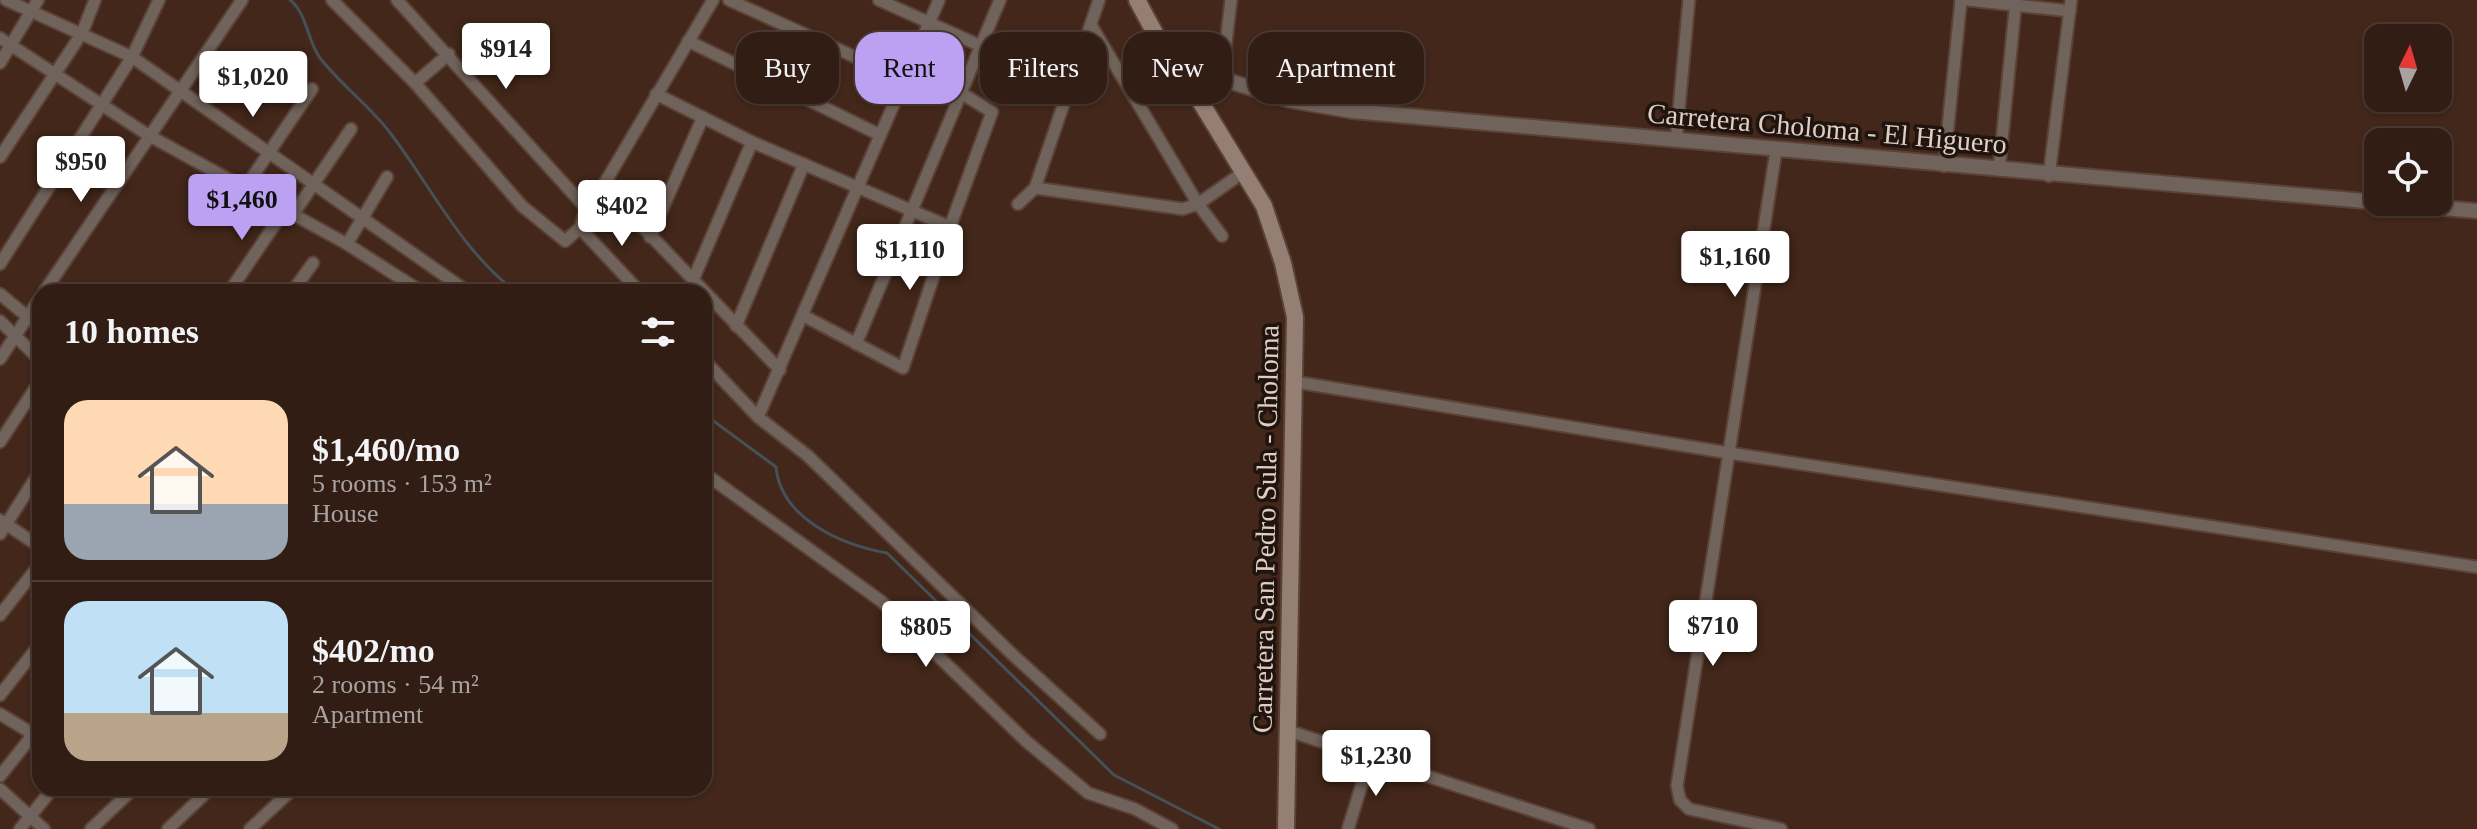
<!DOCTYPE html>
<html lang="en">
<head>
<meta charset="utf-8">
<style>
	:root { --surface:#321d14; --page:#3a261d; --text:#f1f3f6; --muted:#a8a2a0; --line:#4d3b34; --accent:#bca0f2 }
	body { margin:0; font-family:"Times New Roman",serif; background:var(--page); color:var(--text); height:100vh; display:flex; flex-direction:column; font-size:30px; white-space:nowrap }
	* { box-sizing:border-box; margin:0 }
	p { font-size:26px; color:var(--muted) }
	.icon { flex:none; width:44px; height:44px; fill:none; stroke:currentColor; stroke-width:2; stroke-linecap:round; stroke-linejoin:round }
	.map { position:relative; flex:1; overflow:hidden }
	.details { position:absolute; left:32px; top:284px; width:680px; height:512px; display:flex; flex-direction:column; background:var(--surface); border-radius:24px; box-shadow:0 2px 6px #0004,0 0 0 2px var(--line) }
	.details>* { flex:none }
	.hud { position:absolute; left:736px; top:32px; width:760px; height:72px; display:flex; gap:16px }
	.needle { width:52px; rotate:5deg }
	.controls { position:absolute; left:2364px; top:24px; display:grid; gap:16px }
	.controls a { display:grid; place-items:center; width:88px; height:88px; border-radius:16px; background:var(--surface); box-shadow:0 2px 6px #0004,0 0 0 2px var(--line); font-size:40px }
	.price { position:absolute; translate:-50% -68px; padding:0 18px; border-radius:8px; background:#fff; color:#222; font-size:26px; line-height:52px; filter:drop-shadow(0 2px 4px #0008) }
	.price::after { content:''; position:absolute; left:50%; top:48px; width:24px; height:18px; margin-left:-12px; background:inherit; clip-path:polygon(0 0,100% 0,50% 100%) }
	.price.current { background:var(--accent); color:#111 }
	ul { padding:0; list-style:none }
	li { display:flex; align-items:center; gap:24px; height:200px; padding:0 32px }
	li+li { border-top:2px solid var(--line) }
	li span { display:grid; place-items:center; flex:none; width:224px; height:160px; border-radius:24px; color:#555 }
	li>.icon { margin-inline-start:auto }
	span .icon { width:96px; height:96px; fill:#fffc; stroke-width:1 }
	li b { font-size:34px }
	h2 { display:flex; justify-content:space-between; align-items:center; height:96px; padding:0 32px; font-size:34px }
	.tag { padding:0 28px; border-radius:24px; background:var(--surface); box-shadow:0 2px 6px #0004,0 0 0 2px var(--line); font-size:28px; line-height:72px }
	.tag.current { background:var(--accent); color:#111 }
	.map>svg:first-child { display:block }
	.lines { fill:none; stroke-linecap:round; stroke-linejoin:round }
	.stream { stroke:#465157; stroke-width:3 }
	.minor-casing { stroke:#5b4236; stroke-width:15 }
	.tertiary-casing { stroke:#5b4236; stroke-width:18 }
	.secondary-casing { stroke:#5b4236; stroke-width:20 }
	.minor { stroke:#70635b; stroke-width:11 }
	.tertiary { stroke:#70635b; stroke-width:14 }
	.secondary { stroke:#957f74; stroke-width:16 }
	.labels { text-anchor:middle; stroke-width:7; stroke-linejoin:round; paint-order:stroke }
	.street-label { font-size:28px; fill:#e0cec6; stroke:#20140e }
</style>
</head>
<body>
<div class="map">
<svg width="2477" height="829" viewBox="0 0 2477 829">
	<rect width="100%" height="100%" fill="#42271a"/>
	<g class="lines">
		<!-- stream -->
		<g class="stream">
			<path d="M 290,0 C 307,13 307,40 320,58 C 342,86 370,106 391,134 C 432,188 461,250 516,292"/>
			<path d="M 704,414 L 776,467 C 781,519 842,545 887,553 L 1114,775 L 1219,829"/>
		</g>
		<!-- minor casing -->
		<g class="minor-casing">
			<g id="minor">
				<polyline points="6,0 132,57 468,292"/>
				<polyline points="332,0 415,83 522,206 565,241 580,228 586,208 603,186 713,0"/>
				<polyline points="397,0 586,208"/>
				<polyline points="729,0 904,79"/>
				<polyline points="879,0 1014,61"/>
				<polyline points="1968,0 2070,11"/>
				<polyline points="1091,25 1198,204 1222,236"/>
				<polyline points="0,38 148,135 347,244 422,292"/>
				<polyline points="688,41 880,135"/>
				<polyline points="0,63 38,0"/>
				<polyline points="1222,77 1231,0"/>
				<polyline points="415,83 449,54"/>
				<polyline points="656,94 752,142 950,227 992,112 961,93"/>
				<polyline points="1676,141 1689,0"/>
				<polyline points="1776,151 1677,786 1680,800 1689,809 1781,829"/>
				<polyline points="0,157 82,33 95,0"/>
				<polyline points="1944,166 1961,0"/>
				<polyline points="1999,170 2016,0"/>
				<polyline points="2049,176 2071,0"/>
				<polyline points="603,186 780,370"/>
				<polyline points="245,188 312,89"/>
				<polyline points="1035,188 1183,209 1198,204 1245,171"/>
				<polyline points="1018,204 1035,188 1099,0"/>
				<polyline points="292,216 351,129"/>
				<polyline points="580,228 640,292"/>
				<polyline points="650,237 703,117"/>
				<polyline points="347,244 387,177"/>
				<polyline points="0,264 132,57 159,0"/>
				<polyline points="693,280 752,142"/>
				<polyline points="44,292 242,0"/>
				<polyline points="95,292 106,292"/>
				<polyline points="229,292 284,211"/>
				<polyline points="292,292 313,263"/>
				<polyline points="351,292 352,290"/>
				<polyline points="0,294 40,327"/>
				<polyline points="804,316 903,368 950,227"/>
				<polyline points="0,321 40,360"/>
				<polyline points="736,326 804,164"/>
				<polyline points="856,344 1000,0"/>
				<polyline points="0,359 40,298"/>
				<polyline points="704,360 758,417 808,456 1013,655 1100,734"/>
				<polyline points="1296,382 1729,453 2477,567"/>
				<polyline points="758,417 939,0"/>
				<polyline points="0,442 40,381"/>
				<polyline points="704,473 881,601 1026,741 1088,793 1135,809 1172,829"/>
				<polyline points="0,520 40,547"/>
				<polyline points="0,534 40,471"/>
				<polyline points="0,615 40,564"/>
				<polyline points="0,695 40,644"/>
				<polyline points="0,714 33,734"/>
				<polyline points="1289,731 1589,829"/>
				<polyline points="0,776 40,726"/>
				<polyline points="0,789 44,829"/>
				<polyline points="20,829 53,788"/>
				<polyline points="91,829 134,788"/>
				<polyline points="168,829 211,788"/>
				<polyline points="250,829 294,788"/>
				<polyline points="1348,829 1370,758"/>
			</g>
		</g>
		<!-- tertiary casing -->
		<g class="tertiary-casing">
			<polyline id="tertiary" points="1178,65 1289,100 1352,111 2477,211"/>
		</g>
		<!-- secondary casing -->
		<g class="secondary-casing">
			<polyline id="secondary" points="1137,0 1163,48 1178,65 1264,206 1283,263 1295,317 1286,829"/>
		</g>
		<!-- minor -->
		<use href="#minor" class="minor"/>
		<!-- tertiary -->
		<use href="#tertiary" class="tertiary"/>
		<!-- secondary -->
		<use href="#secondary" class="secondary"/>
	</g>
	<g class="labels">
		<!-- street labels -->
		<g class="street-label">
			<text transform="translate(1827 128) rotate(5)" y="10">Carretera Choloma - El Higuero</text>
			<text transform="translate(1265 529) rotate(-89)" y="10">Carretera San Pedro Sula - Choloma</text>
		</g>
	</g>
</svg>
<div class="controls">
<a><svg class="needle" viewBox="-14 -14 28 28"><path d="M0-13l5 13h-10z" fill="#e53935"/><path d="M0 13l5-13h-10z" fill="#a8a2a0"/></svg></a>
<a><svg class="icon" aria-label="locate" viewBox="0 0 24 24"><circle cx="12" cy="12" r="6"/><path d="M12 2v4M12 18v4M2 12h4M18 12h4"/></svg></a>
</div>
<b class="price" style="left:506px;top:91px">$914</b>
<b class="price" style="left:253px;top:119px">$1,020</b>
<b class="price" style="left:81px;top:204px">$950</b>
<b class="price current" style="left:242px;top:242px">$1,460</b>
<b class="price" style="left:622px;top:248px">$402</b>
<b class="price" style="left:910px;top:292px">$1,110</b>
<b class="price" style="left:1735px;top:299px">$1,160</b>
<b class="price" style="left:1713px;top:668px">$710</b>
<b class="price" style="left:926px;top:669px">$805</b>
<b class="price" style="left:1376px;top:798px">$1,230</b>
<div class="hud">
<a class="tag">Buy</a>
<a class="tag current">Rent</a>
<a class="tag">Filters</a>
<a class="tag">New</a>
<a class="tag">Apartment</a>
</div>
<section class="details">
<h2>10 homes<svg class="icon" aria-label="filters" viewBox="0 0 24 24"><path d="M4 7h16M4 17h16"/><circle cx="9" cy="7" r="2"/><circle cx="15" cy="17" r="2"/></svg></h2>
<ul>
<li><span style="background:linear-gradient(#ffd9b3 65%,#9aa5b1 0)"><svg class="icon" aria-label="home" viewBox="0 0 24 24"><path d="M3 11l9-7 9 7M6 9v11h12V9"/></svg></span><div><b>$1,460/mo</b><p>5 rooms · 153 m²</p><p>House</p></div></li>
<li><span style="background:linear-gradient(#bfe0f5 70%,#b9a48a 0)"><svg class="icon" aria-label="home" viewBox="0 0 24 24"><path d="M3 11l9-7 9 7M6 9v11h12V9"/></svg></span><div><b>$402/mo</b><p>2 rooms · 54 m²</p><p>Apartment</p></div></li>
</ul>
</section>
</div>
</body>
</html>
